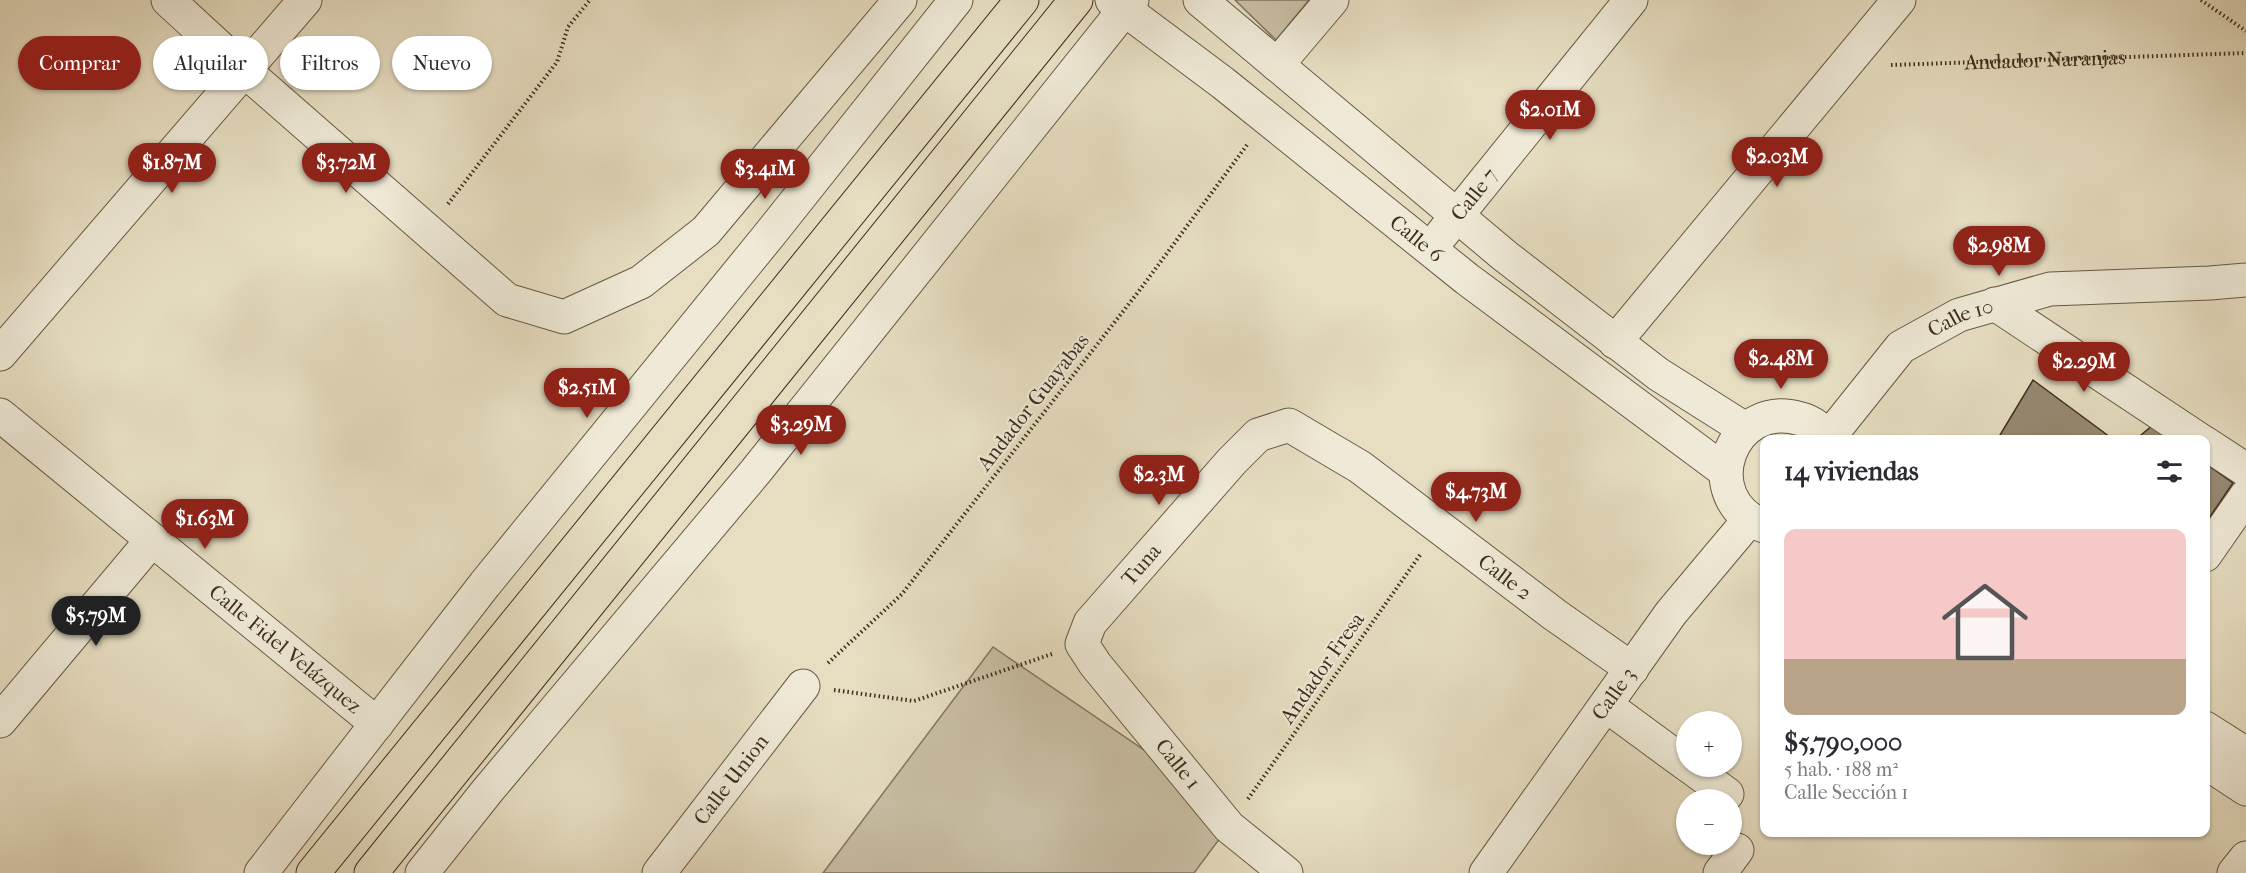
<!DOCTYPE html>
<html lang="es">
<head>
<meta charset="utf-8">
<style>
	:root { --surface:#fff; --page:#f2f2f3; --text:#2b2b33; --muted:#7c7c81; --line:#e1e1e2; --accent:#8f2418 }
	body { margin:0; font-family:"IM FELL French Canon",serif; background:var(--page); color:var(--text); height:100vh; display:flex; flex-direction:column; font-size:22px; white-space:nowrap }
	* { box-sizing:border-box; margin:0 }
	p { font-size:20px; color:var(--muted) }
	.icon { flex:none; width:33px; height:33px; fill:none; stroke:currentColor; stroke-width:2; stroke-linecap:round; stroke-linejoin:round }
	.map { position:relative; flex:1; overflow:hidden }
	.details { position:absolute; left:1760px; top:435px; width:450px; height:402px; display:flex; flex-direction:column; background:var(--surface); border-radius:12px; box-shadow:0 2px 4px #0004 }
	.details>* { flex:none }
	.guide { position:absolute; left:18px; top:36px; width:570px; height:54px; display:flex; gap:12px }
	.tools { position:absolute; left:1676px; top:711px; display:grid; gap:12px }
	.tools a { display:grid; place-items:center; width:66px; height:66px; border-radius:50%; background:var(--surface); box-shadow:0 2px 4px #0004; font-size:30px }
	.price { position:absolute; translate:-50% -51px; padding:0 14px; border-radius:21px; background:var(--accent); color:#fff; font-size:20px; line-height:39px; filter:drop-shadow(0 2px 3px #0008) }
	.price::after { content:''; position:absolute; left:50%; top:36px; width:18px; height:14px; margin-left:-9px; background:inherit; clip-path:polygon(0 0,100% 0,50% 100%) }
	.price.active { background:#222; color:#fff }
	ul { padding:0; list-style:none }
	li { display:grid; align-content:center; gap:12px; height:318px; padding:0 24px }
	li+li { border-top:2px solid var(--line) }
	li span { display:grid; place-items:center; height:186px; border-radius:12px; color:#555 }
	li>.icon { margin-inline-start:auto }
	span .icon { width:108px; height:108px; fill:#fffc; stroke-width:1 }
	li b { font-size:26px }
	h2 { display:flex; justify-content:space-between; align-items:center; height:72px; padding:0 24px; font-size:26px }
	.pill { padding:0 21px; border-radius:27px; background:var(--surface); box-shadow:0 2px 4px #0004; font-size:21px; line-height:54px }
	.pill.active { background:var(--accent); color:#fff }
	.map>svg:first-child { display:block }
	.green { fill:#cac0a6; stroke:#847661; stroke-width:1.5 }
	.building { fill:#958972; stroke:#3d2d1c; stroke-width:1.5 }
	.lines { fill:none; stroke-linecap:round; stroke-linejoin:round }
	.minor-casing { stroke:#685946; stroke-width:35 }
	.tertiary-casing { stroke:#685946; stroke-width:35 }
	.primary-casing { stroke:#3d2d1c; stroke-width:35 }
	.path { stroke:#3d2d1c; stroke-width:4; stroke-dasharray:1.5 3; stroke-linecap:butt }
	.minor { stroke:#efead7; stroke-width:33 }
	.tertiary { stroke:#efead7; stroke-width:33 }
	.primary { stroke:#e7dec2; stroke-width:33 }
	.labels { text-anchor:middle; stroke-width:4.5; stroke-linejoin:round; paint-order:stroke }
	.street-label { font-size:21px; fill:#3d2d1c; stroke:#efead7 }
</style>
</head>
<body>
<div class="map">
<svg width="2246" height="873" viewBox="0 0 2246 873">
	<rect width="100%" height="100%" fill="#e7dec2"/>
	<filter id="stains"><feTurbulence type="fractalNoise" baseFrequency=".00333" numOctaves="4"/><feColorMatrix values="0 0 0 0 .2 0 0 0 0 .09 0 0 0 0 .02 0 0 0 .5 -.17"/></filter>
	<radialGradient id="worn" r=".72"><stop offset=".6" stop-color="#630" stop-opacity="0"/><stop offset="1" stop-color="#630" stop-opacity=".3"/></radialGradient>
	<!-- green -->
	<g class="green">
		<polygon points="1235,0 1309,0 1276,40"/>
		<polygon points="993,647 1238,814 1194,873 823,873"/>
	</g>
	<!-- building -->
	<g class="building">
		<polygon points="2033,380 2114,440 1997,440"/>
		<polygon points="2153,425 2173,440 2135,440"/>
		<polygon points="2205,463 2233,483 2205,524"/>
	</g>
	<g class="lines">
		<!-- minor casing -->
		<g class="minor-casing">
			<g id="minor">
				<polyline points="168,0 245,71 507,300 564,317 641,282 706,231 900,0"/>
				<path id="s2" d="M 1112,0 L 1223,83 L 1467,279 L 1725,471"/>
				<polyline points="1200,0 1505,256 1658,374 1745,429"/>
				<polyline points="1277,65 1332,0"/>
				<path id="s3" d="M 1442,234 L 1631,0"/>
				<polyline points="1995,304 2200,440"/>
				<polyline points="1615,342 1899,0"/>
				<polyline points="0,354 305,0"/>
				<path id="s4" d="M 0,415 L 377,724"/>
				<path id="s5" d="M 1829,437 L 1901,347 L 1959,315 L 2050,289 L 2210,283 L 2246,280"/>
				<polyline points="2205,443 2246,470"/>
				<path d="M 1764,526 C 1694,499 1730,397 1801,419 C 1812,422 1823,430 1830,440"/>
				<polyline points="2205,555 2246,496"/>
				<polyline points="1607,706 1686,764"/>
				<polyline points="0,721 152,540"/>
				<polyline points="2205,728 2246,754"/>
				<polyline points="2205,762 2246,789"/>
				<polyline points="1689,766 1727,794"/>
				<path id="s6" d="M 659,873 L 803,686"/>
				<path id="s7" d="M 1286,873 L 1229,827 L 1095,664 L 1082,644 L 1090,623 L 1232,461 L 1258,435 L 1289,425 L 1360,467 L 1555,615 L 1632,669"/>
				<path id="s8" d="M 1486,873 L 1671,613 L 1749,520"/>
				<polyline points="1720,873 1737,850"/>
				<polyline points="2234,873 2246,858"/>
			</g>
		</g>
		<!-- tertiary casing -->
		<g class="tertiary-casing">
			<g id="tertiary">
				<polyline points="261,873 485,584 770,234 956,0"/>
				<polyline points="422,873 488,790 756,471 1132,0"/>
			</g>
		</g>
		<!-- primary casing -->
		<g class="primary-casing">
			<g id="primary">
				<polyline points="313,873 1022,0"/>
				<polyline points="371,873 1076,0"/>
			</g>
		</g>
		<!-- path -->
		<g class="path">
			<polyline points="2201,0 2246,31"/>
			<path id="s1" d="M 1891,65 L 2246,53"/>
			<polyline points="448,204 557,62 568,27 590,0"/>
			<polyline points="828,663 902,594 1139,291 1247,145"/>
			<polyline points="834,690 914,701 1052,654"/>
			<polyline points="1248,799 1420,555"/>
		</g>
		<!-- minor -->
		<use href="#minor" class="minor"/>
		<!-- tertiary -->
		<use href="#tertiary" class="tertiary"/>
		<!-- primary -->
		<use href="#primary" class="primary"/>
	</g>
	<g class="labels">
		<!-- street labels -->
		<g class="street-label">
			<text dy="7" stroke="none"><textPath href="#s1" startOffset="154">Andador Naranjas</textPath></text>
			<text dy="7" stroke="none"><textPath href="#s3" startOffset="51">Calle 7</textPath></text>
			<text dy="7" stroke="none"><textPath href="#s2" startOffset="387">Calle 6</textPath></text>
			<text dy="7" stroke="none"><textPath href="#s5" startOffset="182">Calle 10</textPath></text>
			<text transform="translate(1033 402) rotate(-52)" y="7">Andador Guayabas</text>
			<text dy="7" stroke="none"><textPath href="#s7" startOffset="408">Tuna</textPath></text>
			<text dy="7" stroke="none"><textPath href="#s7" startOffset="880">Calle 2</textPath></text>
			<text dy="7" stroke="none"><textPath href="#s4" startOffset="369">Calle Fidel Velázquez</textPath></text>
			<text transform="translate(1322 668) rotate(-55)" y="7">Andador Fresa</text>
			<text dy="7" stroke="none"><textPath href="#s8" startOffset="220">Calle 3</textPath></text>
			<text transform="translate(1178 764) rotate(51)" y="7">Calle 1</text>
			<text dy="7" stroke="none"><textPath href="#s6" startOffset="118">Calle Union</textPath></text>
		</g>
	</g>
	<rect width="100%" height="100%" filter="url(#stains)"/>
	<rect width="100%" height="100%" fill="url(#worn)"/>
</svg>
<div class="tools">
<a>+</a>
<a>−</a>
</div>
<b class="price" style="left:1550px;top:141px">$2.01M</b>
<b class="price" style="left:1777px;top:188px">$2.03M</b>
<b class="price" style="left:172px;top:194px">$1.87M</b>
<b class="price" style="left:346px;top:194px">$3.72M</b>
<b class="price" style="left:765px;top:200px">$3.41M</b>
<b class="price" style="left:1999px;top:277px">$2.98M</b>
<b class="price" style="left:1781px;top:390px">$2.48M</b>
<b class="price" style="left:2084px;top:393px">$2.29M</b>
<b class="price" style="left:587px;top:419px">$2.51M</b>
<b class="price" style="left:801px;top:456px">$3.29M</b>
<b class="price" style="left:1159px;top:506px">$2.3M</b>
<b class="price" style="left:1476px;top:523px">$4.73M</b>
<b class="price" style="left:205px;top:550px">$1.63M</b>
<b class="price active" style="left:96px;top:647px">$5.79M</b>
<div class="guide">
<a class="pill active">Comprar</a>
<a class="pill">Alquilar</a>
<a class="pill">Filtros</a>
<a class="pill">Nuevo</a>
</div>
<section class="details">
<h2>14 viviendas<svg class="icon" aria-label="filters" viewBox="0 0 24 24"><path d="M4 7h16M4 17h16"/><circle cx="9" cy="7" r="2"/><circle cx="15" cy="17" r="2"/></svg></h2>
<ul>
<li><span style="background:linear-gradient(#f6c9c9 70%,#b9a48a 0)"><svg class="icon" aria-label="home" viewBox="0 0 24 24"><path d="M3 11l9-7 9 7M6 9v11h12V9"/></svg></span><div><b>$5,790,000</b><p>5 hab. · 188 m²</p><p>Calle Sección 1</p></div></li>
</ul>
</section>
</div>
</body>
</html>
